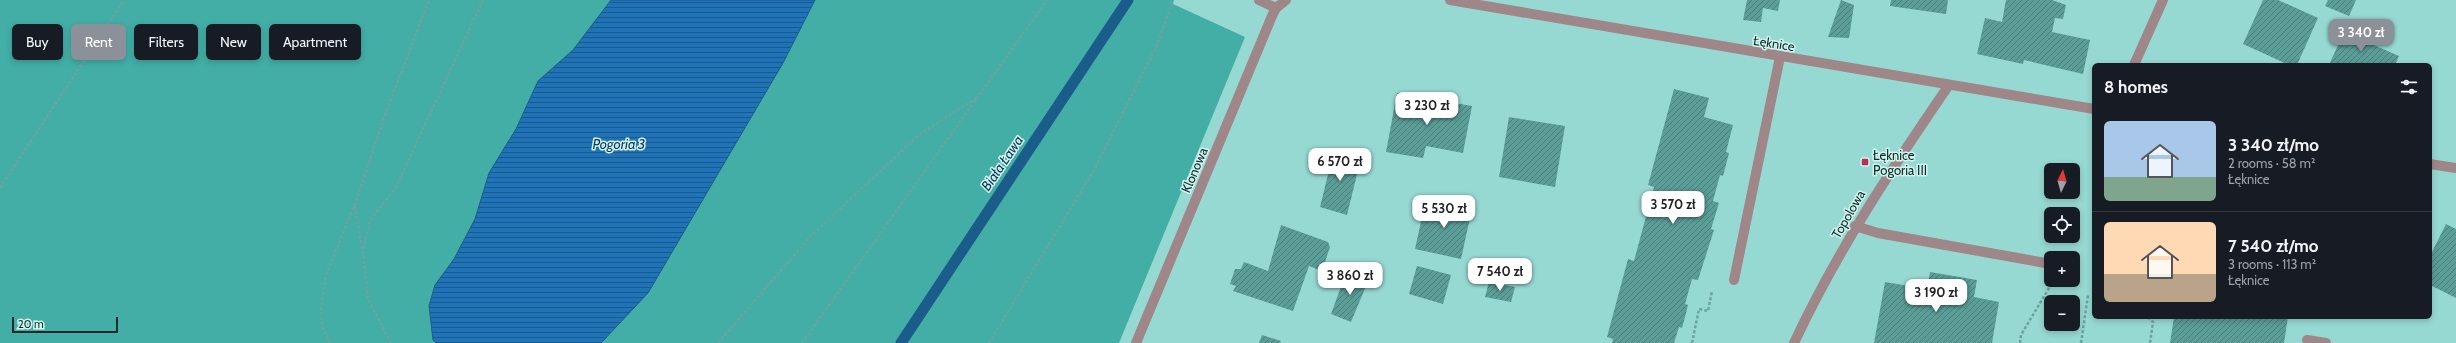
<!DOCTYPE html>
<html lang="en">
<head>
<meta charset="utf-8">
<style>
	:root { --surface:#171b24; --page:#20242c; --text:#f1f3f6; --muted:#9ea1a6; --line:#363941; --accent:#8c9099 }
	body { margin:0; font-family:Cabin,sans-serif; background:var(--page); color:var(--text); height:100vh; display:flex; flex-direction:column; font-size:15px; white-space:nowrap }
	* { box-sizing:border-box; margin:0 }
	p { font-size:13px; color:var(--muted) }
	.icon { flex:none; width:22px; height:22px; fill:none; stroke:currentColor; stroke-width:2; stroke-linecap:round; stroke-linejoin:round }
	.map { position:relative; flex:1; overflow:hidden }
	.drawer { position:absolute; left:2092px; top:63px; width:340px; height:256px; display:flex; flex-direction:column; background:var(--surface); border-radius:6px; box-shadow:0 2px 6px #0003 }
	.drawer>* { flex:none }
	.guide { position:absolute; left:12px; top:24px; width:380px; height:36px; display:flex; gap:8px }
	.needle { width:26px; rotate:5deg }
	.buttons { position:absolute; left:2044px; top:163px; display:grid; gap:8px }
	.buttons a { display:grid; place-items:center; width:36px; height:36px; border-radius:6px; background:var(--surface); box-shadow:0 2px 6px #0003; font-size:20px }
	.scale { position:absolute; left:12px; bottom:10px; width:106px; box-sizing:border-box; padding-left:4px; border:2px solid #0e2b28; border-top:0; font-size:11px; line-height:14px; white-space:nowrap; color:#0e2b28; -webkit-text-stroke:3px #d2f3ef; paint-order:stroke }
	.price { position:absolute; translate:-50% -34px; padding:0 9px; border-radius:8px; background:#fff; color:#222; font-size:13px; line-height:26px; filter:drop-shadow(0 1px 2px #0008) }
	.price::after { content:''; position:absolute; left:50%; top:24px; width:12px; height:9px; margin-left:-6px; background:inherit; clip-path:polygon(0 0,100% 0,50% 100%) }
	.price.active { background:var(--accent); color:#fff }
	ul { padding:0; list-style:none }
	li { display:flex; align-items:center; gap:12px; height:100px; padding:0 12px }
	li+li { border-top:1px solid var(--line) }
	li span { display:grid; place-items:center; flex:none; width:112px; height:80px; border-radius:6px; color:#555 }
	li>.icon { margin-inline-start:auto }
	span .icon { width:48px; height:48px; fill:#fffc; stroke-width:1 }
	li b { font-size:17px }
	h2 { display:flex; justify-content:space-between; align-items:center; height:48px; padding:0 12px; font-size:17px }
	.pill { padding:0 14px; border-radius:6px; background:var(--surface); box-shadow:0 2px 6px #0003; font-size:14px; line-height:36px }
	.pill.active { background:var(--accent); color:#fff }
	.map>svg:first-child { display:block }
	.green { fill:#42aea6 }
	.water { fill:url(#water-rules); stroke:#1a5d8b }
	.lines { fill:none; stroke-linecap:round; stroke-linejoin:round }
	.stream { stroke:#1a5d8b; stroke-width:11 }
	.building { fill:url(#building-hatch) }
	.path { stroke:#6ca39e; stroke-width:2.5; stroke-dasharray:3 2; stroke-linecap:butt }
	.service { stroke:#9f8689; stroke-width:10 }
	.minor { stroke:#9f8689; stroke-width:10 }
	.poi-dot { fill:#bb2d59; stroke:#d2f3ef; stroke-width:1.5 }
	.labels { text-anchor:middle; stroke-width:3; stroke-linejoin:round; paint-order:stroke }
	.street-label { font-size:13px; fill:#0e2b28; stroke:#d2f3ef }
	.poi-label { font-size:13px; fill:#0e2b28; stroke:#d2f3ef; text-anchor:start }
	.water-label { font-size:14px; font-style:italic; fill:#0d385b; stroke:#d2f3ef }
</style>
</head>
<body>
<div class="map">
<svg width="2456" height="343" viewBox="0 0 2456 343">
	<defs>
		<pattern id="water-rules" width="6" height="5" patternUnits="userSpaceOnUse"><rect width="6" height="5" fill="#1f73b6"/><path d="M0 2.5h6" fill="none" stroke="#185a8c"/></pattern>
		<pattern id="building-hatch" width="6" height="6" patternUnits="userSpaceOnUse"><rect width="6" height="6" fill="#5b9d97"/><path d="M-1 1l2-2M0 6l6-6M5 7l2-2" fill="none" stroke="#4a807b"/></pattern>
	</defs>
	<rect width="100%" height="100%" fill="#96d9d2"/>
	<!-- green -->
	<polygon class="green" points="0,0 1174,0 1173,4 1245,37 1119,343 0,343"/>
	<!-- water -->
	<polygon class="water" points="611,0 815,0 783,63 648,293 601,343 436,343 433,340 429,306 435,285 454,259 475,219 489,173 516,129 538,81 573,50"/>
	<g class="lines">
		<!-- stream -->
		<polyline class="stream" points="901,343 1128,0"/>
	</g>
	<!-- building -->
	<g class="building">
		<polygon points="1747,0 1780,0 1778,11 1763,8 1761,22 1743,20"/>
		<polygon points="1841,0 1854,5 1849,38 1828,37"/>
		<polygon points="1891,0 1948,0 1946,14 1890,6"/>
		<polygon points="2006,0 2052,0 2066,5 2063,19 2055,18 2052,32 2090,40 2083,74 2024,60 2023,64 1977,54 1985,18 2002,22"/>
		<polygon points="2263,0 2278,0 2318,18 2297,65 2289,65 2243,44"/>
		<polygon points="2328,0 2356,0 2349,16 2325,6"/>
		<polygon points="2344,32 2399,56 2395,65 2329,65"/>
		<polygon points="1674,89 1709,98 1704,117 1733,125 1726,152 1729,153 1723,176 1720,175 1713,201 1719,203 1711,229 1714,230 1698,280 1692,279 1685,304 1688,305 1685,317 1682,328 1679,327 1674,343 1612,343 1613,339 1607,337 1628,259 1634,261 1654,187 1648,185"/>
		<polygon points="1397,93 1472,106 1463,153 1426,146 1423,158 1386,152"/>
		<polygon points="1509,117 1565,126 1555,187 1499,177"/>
		<polygon points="1334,150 1361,158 1347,215 1320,207"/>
		<polygon points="1426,199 1472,209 1461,259 1415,249"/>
		<polygon points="2446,224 2456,229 2456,298 2430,285 2430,256"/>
		<polygon points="1281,225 1328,242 1330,247 1322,271 1309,266 1293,311 1233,291 1236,286 1230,284 1235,269 1241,269 1244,262 1268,271"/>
		<polygon points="1417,266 1451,275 1443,304 1409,294"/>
		<polygon points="1347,270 1369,279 1351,322 1331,314"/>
		<polygon points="1930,272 1977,280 1974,297 1999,302 1992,343 1874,343 1885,282 1927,289"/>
		<polygon points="1489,282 1515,287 1511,302 1485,297"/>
		<polygon points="2174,317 2288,317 2284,343 2170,343"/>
		<polygon points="1262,335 1281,341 1280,343 1259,343"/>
	</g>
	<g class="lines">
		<!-- path -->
		<g class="path">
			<polyline points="0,188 124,0"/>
			<polyline points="355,206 362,250"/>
			<polyline points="2148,317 2153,322 2150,343"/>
			<polyline points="330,343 322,326 321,308 326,275 355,204 386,112 429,0"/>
			<polyline points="391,343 368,299 363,252 370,220 395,189 483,0"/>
			<polyline points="718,343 811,236 919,135 976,98"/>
			<polyline points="802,343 1047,0"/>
			<polyline points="989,343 1094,170 1157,45 1173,0"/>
			<polyline points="1692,343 1699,309 1708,311 1712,291"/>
			<polyline points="2020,343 2021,335 2049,288"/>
			<polyline points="2081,343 2088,295"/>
		</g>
		<!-- service -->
		<g class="service">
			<polyline points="1259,0 1276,8"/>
			<polyline points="2134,65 2163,0"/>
			<polyline points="1855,226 1878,233 2051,264"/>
			<polyline points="1734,280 1780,57"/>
		</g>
		<!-- minor -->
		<g class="minor">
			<polyline points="1450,0 2094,109"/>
			<polyline points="2430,164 2456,168"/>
			<polyline points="2307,340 2326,343"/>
			<polyline points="1136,343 1272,16 1276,8 1286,0"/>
			<path d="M 1794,343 C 1837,251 1892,168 1949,85"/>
		</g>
	</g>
	<!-- markers -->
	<rect class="poi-dot" x="1861" y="158" width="8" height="8" rx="2"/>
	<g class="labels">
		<!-- street labels -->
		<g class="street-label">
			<text transform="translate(1774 43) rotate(9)" y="5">Łęknice</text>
			<text transform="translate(1194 170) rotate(-67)" y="5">Klonowa</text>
			<text transform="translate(1848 214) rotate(-60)" y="5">Topolowa</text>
		</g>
		<!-- poi labels -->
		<g class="poi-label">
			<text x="1873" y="160">Łęknice<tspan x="1873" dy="15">Pogoria III</tspan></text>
		</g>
		<!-- water labels -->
		<g class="water-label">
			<text x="619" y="149">Pogoria 3</text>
			<text transform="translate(1002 163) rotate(-56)" y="5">Biała Ława</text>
		</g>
	</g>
</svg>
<div class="buttons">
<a><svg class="needle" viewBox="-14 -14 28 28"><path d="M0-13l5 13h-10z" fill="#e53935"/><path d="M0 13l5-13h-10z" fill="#9ea1a6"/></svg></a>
<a><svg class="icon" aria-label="locate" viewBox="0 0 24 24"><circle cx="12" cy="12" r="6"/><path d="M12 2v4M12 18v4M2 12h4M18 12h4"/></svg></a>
<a>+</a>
<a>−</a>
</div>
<div class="scale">20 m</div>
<b class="price active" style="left:2361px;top:53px">3 340 zł</b>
<b class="price" style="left:1427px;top:126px">3 230 zł</b>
<b class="price" style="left:1340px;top:182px">6 570 zł</b>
<b class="price" style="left:1673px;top:225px">3 570 zł</b>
<b class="price" style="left:1444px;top:229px">5 530 zł</b>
<b class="price" style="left:1500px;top:292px">7 540 zł</b>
<b class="price" style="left:1350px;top:296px">3 860 zł</b>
<b class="price" style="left:1936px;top:313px">3 190 zł</b>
<div class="guide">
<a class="pill">Buy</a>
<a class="pill active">Rent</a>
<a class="pill">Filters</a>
<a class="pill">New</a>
<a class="pill">Apartment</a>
</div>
<section class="drawer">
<h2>8 homes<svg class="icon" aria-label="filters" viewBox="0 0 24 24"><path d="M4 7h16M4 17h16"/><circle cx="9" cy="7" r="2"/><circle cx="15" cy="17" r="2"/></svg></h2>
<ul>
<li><span style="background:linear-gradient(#a9c7e8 70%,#7fa58c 0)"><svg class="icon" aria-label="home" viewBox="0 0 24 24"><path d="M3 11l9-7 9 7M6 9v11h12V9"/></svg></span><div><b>3 340 zł/mo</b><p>2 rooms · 58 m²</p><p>Łęknice</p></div></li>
<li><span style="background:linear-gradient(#ffd9b3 65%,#b9a48a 0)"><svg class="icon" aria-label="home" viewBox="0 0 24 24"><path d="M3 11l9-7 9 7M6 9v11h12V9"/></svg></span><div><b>7 540 zł/mo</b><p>3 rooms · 113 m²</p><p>Łęknice</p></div></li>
</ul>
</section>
</div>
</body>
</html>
